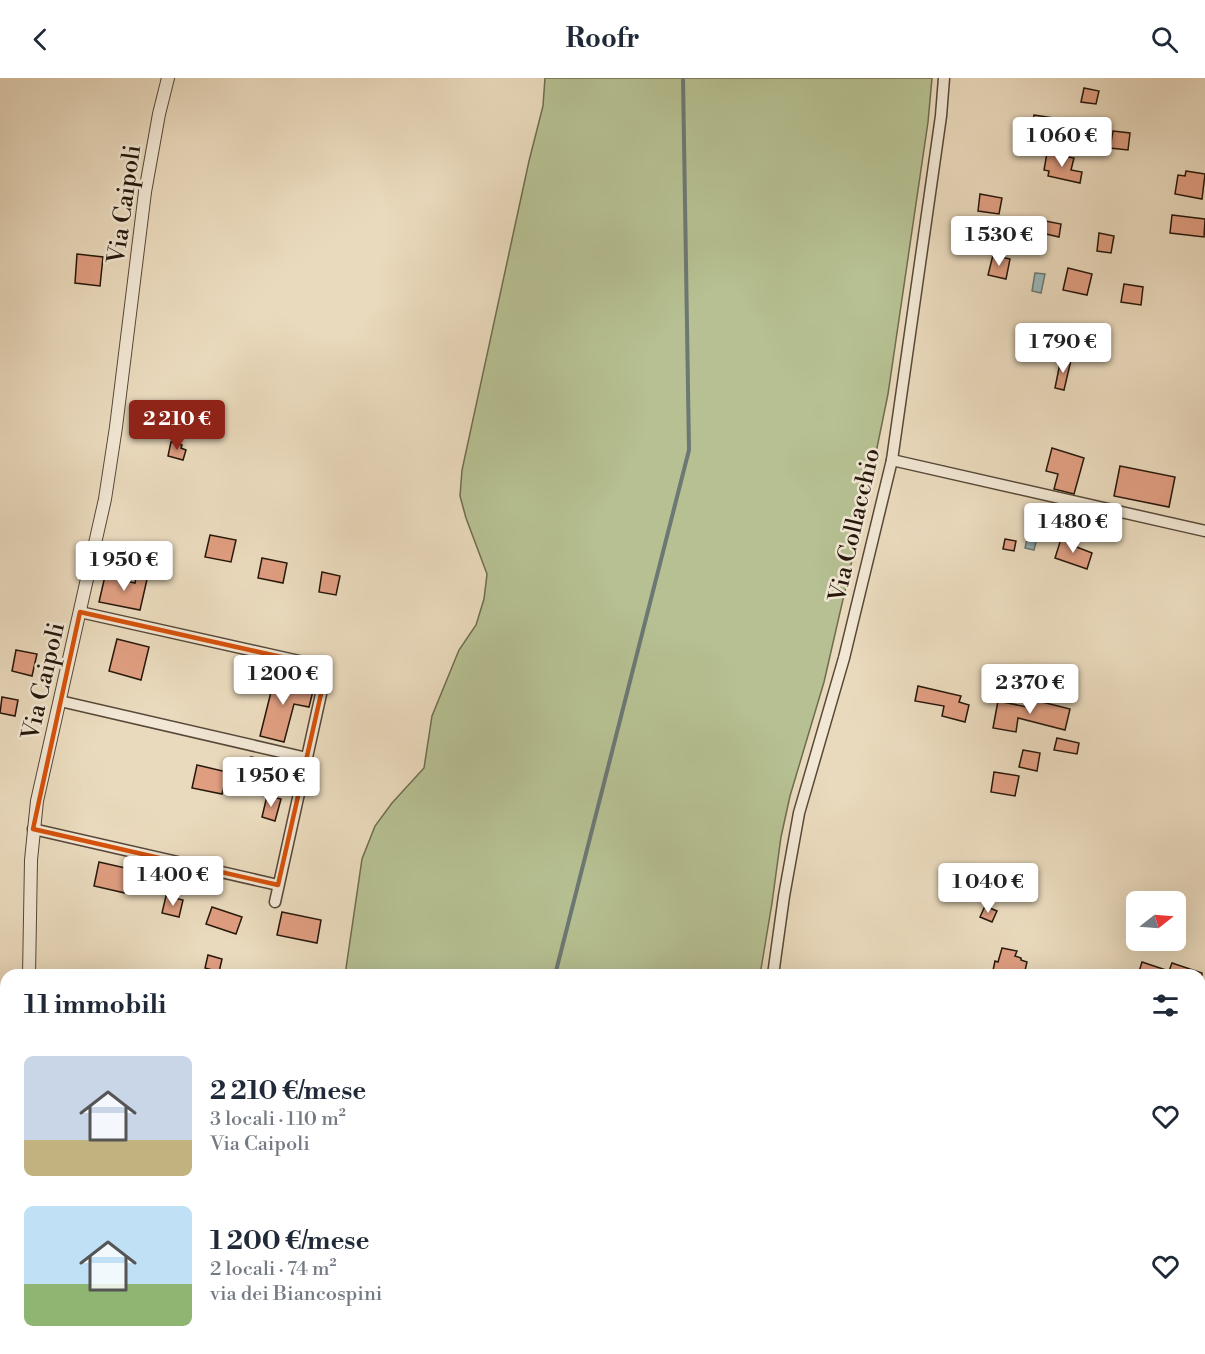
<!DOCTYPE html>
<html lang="it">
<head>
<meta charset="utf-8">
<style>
	:root { --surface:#fff; --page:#f2f2f3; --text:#1f2937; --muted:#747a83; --accent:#8f2418 }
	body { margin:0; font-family:"Libre Bodoni",serif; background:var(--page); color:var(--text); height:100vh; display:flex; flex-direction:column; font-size:22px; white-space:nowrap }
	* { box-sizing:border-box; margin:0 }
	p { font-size:20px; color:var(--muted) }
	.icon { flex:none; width:33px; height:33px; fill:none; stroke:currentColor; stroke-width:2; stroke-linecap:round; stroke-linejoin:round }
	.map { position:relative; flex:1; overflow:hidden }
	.details { position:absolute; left:0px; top:891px; width:1206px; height:386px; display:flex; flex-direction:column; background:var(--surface); border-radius:18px 18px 0 0; box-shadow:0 6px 24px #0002 }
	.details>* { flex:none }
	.needle { width:39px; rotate:73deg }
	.controls { position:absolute; left:1126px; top:813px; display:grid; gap:12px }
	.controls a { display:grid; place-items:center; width:60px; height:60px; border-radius:9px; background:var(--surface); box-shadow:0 6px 24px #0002; font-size:30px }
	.price { position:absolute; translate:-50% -51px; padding:0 14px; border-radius:6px; background:#fff; color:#222; font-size:20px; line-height:39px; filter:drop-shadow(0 2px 3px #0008) }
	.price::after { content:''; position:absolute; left:50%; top:36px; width:18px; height:14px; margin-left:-9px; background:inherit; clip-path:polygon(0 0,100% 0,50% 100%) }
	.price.current { background:var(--accent); color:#fff }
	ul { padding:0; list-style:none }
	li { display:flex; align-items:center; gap:18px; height:150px; padding:0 24px }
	li span { display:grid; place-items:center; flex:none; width:168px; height:120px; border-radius:9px; color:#555 }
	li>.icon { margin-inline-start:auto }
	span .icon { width:72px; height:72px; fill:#fffc; stroke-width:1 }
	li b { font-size:26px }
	h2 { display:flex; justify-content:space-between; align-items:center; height:72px; padding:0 24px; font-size:26px }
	header { display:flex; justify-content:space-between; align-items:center; height:78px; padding:0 24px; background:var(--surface); font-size:27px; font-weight:700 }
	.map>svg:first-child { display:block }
	.green { fill:#b6c092; stroke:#6e6c4e; stroke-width:1.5 }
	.water { fill:#9ab9b9; stroke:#6c7873; stroke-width:1.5 }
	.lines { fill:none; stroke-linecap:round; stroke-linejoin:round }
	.stream { stroke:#6c7873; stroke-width:4 }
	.building { fill:#e09e81; stroke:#26170b; stroke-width:1.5 }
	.minor-casing { stroke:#574838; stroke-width:13 }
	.tertiary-casing { stroke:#574838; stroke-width:14 }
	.minor { stroke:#f1e7d4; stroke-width:10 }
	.tertiary { stroke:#f1e7d4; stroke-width:12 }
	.marked { fill:none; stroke:#d5520c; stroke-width:4.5; stroke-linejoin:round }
	.labels { text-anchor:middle; stroke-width:5; stroke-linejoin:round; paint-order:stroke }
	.street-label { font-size:24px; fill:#26170b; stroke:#f1e7d4 }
</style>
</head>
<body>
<header><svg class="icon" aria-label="back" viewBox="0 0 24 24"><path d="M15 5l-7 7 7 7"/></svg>Roofr<svg class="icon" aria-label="search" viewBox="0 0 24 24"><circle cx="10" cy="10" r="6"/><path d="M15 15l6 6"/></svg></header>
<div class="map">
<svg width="1205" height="1276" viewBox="0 0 1205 1276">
	<rect width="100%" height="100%" fill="#eadabd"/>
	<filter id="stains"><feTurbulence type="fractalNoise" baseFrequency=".00333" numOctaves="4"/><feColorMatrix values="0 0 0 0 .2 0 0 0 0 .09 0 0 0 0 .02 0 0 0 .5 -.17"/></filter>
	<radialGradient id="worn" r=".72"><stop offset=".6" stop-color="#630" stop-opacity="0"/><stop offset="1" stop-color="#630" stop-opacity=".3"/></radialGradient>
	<!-- green -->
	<g class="green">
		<polygon points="545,0 932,0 928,44 888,316 870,404 824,604 790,718 781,759 772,825 760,897 345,897 362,781 375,748 392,725 424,690 432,638 459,572 476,547 484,521 487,496 466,440 460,418 462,392 529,83 543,28"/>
		<polygon points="277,1270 615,1270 615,1271 613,1276 276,1276"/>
	</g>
	<!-- water -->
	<g class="water">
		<polygon points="1035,195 1045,196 1041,215 1032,213"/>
		<polygon points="1030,449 1039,451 1034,472 1025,470"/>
	</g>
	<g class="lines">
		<!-- stream -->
		<g class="stream">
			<polyline points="555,897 689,372 683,0"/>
			<polyline points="463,1276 464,1270"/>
		</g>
	</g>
	<!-- building -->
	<g class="building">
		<polygon points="1084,10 1099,13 1096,26 1081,24"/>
		<polygon points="1034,37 1053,40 1051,54 1031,51"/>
		<polygon points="1113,53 1130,55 1128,72 1110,70"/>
		<polygon points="1047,75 1074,80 1071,92 1082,94 1080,105 1048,98 1049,93 1044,92"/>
		<polygon points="1186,93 1205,96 1202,121 1175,116 1178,97 1185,98"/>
		<polygon points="980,116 1002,120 999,136 978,133"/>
		<polygon points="1172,137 1205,141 1204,159 1170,155"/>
		<polygon points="1035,141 1061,146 1059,159 1033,153"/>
		<polygon points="1099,155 1114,158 1111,175 1097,173"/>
		<polygon points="77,176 103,179 100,208 75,205"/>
		<polygon points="993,177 1010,181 1006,201 988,197"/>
		<polygon points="1068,190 1092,196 1087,217 1063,212"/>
		<polygon points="1124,206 1143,209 1141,227 1121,224"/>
		<polygon points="1061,280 1071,282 1064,312 1055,310"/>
		<polygon points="171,364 182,367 181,370 186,372 183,382 168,378"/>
		<polygon points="1052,370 1084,380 1074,416 1054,411 1058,396 1046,393"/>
		<polygon points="1120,388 1175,399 1169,429 1114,418"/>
		<polygon points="210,457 236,462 231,484 205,479"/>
		<polygon points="1005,461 1016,463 1014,473 1003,471"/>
		<polygon points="1061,461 1075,465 1074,468 1092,475 1087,491 1055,480"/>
		<polygon points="262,480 287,485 283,505 258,500"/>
		<polygon points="322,494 340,498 336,517 319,514"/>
		<polygon points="137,495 148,497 140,532 99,524 105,498 135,505"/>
		<polygon points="117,561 149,569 141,602 109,593"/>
		<polygon points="16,572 37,576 32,598 12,593"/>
		<polygon points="276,594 300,599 298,610 313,613 309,629 294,626 284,664 260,658"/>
		<polygon points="918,608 961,618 959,624 969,627 965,644 942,638 944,628 915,623"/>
		<polygon points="2,619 18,622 15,638 0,635"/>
		<polygon points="1034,622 1070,631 1065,652 1018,640 1016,654 993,650 998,623 1032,630"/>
		<polygon points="1057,660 1079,665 1077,676 1054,672"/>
		<polygon points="1023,672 1040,675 1037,693 1019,689"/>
		<polygon points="251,679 271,683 268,694 249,689"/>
		<polygon points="197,687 227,694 222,716 192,710"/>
		<polygon points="994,694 1019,698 1015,718 991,714"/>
		<polygon points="267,718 281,721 275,743 262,739"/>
		<polygon points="99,784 130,791 125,815 94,808"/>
		<polygon points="166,818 183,822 179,839 162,835"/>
		<polygon points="985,828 997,833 992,844 980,839"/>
		<polygon points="212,829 242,839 236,856 206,846"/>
		<polygon points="282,834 321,842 317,865 277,857"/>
		<polygon points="1002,870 1017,873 1015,878 1021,880 1021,882 1027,884 1024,897 992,897 995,883 998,884"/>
		<polygon points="208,877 222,881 219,894 205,890"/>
		<polygon points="1142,884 1169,893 1172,885 1202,895 1202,897 1138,897"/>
	</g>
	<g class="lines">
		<!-- minor casing -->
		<g class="minor-casing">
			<g id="minor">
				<polyline points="892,382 1205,453"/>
				<path d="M 80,534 L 308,585 C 318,589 324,595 323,607 L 275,824"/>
				<polyline points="60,623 307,680"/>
				<polyline points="33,751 278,807"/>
				<polyline points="773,897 784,818 799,735 844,580 892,382 941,38 944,0"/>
				<polyline points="1200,1152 1205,1136"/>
				<polyline points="635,1276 638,1270"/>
				<polyline points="1163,1276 1164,1270"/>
			</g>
		</g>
		<!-- tertiary casing -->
		<g class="tertiary-casing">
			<g id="tertiary">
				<polyline points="29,897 31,782 37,723 105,421 116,349 145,114 159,36 168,0"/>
				<polyline points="0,1072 6,1037"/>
			</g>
		</g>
		<!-- minor -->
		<use href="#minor" class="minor"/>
		<!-- tertiary -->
		<use href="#tertiary" class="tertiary"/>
	</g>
	<!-- marked area -->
	<path class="marked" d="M 80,534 L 308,585 L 319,592 L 323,607 L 278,807 L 33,751 Z"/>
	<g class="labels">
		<!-- street labels -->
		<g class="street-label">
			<text transform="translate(124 126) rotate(-82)" y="8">Via Caipoli</text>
			<text transform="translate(854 447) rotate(-77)" y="8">Via Collacchio</text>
			<text transform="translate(43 603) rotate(-77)" y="8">Via Caipoli</text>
		</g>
	</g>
	<rect width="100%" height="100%" filter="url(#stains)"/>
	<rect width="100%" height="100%" fill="url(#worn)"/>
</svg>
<div class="controls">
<a><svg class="needle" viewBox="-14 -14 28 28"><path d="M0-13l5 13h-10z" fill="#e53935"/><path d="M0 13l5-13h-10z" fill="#747a83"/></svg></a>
</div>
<b class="price" style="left:1062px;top:90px">1 060 €</b>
<b class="price" style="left:999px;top:189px">1 530 €</b>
<b class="price" style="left:1063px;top:296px">1 790 €</b>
<b class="price current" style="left:177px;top:373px">2 210 €</b>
<b class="price" style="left:1073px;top:476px">1 480 €</b>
<b class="price" style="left:124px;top:514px">1 950 €</b>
<b class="price" style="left:283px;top:628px">1 200 €</b>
<b class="price" style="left:1030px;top:637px">2 370 €</b>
<b class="price" style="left:271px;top:730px">1 950 €</b>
<b class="price" style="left:173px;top:829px">1 400 €</b>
<b class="price" style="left:988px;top:836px">1 040 €</b>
<section class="details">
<h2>11 immobili<svg class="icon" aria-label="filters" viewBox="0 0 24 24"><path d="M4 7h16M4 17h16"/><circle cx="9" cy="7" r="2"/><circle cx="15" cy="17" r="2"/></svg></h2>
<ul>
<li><span style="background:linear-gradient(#c9d6e8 70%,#c2b280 0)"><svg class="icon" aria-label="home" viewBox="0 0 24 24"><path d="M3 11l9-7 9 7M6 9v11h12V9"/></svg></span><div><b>2 210 €/mese</b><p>3 locali · 110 m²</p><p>Via Caipoli</p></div><svg class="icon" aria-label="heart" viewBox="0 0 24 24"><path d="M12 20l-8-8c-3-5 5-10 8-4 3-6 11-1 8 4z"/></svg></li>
<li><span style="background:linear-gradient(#bfe0f5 65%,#8fb573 0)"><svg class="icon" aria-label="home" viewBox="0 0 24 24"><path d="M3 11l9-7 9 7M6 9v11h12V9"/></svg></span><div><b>1 200 €/mese</b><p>2 locali · 74 m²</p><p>via dei Biancospini</p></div><svg class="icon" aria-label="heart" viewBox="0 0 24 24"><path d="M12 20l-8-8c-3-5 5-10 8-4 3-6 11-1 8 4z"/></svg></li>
</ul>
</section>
</div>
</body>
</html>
